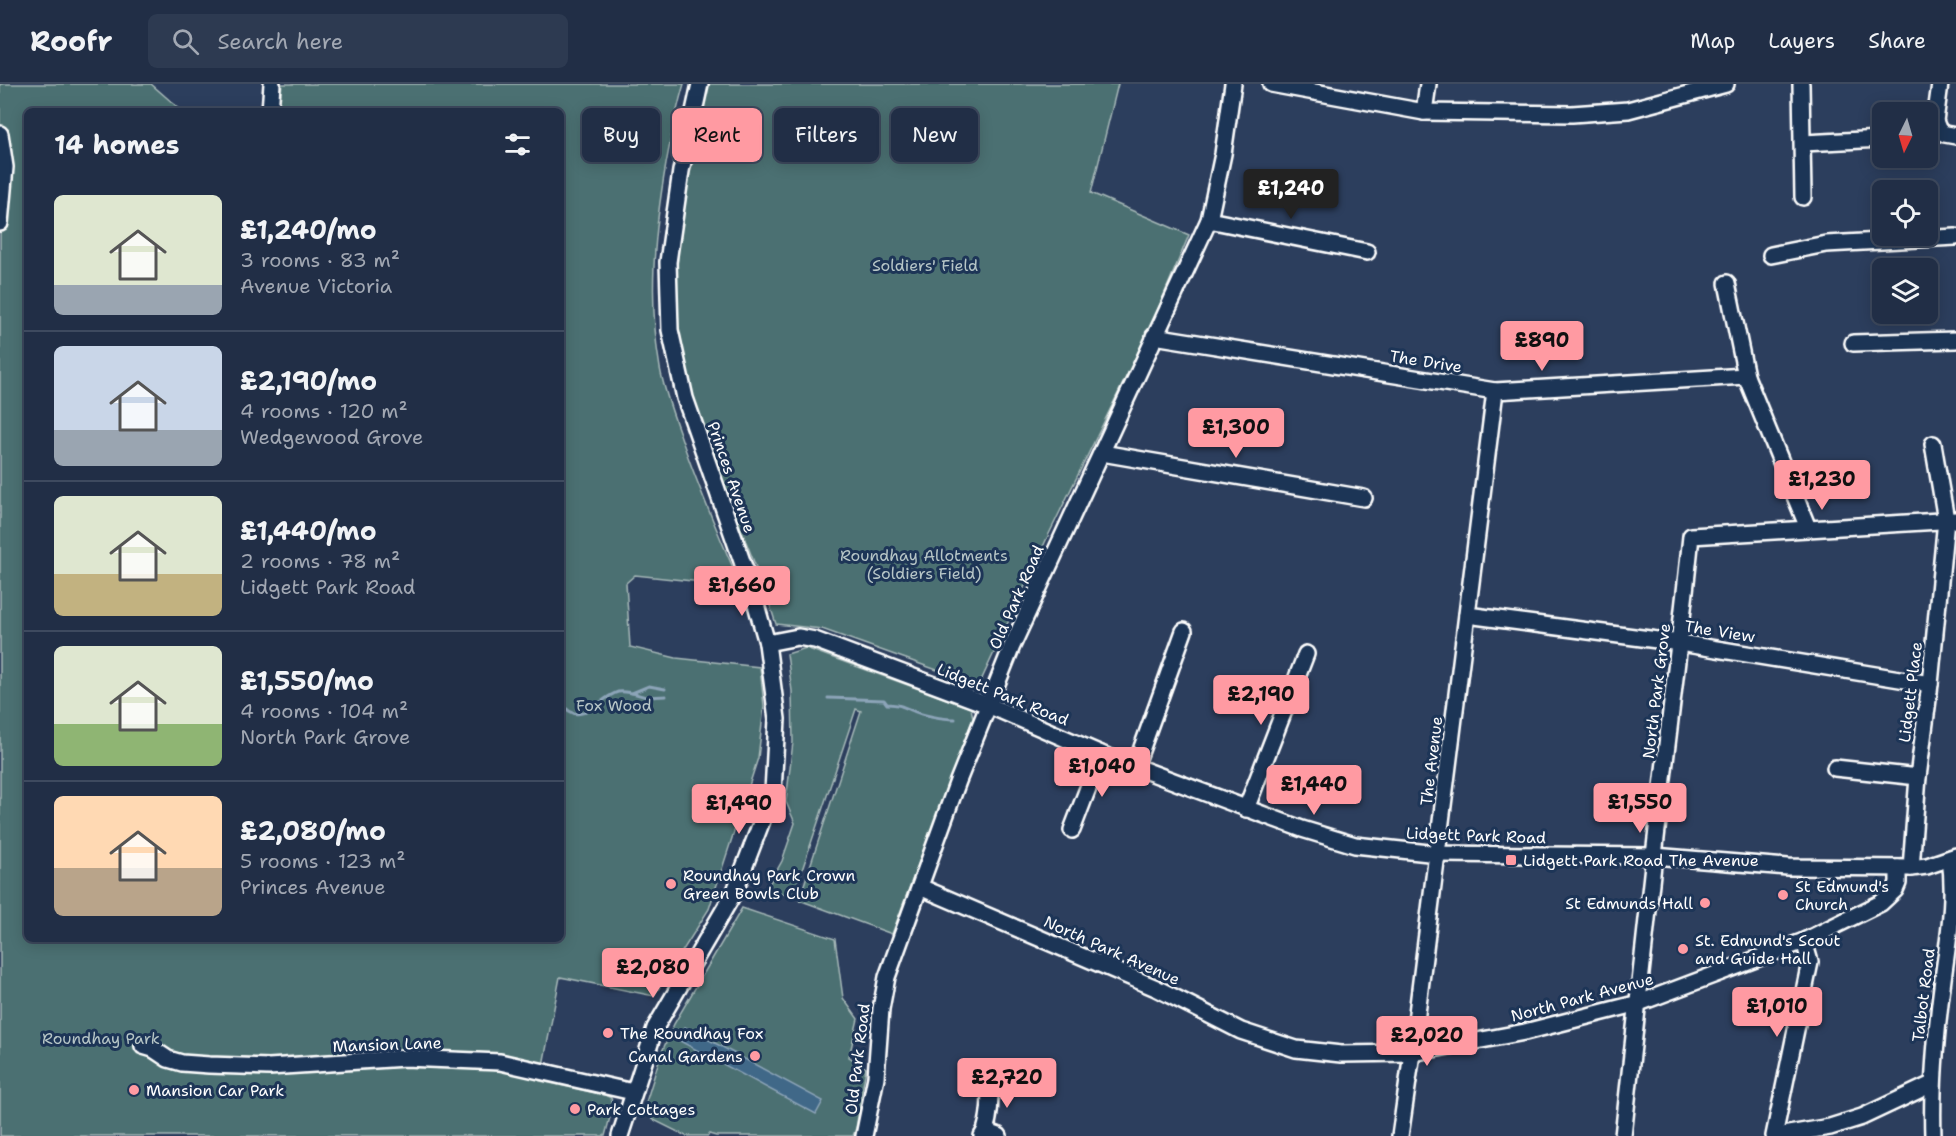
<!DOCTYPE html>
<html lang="en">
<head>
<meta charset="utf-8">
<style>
	:root { --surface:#212e46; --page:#2d3a51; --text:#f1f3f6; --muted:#a2a8b3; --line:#3e4a5f; --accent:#ff9aa2 }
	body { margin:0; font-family:"Shantell Sans",sans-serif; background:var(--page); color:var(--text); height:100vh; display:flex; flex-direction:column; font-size:22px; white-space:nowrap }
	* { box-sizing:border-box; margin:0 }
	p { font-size:20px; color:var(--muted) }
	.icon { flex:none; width:33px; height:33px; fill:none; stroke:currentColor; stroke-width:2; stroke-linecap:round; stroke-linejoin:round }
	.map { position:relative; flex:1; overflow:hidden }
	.sheet { position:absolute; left:24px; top:24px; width:540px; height:834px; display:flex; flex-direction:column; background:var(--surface); border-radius:9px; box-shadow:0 3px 15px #0003,0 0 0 2px var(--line) }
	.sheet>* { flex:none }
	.hud { position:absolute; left:582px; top:24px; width:570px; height:54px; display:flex; gap:12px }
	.needle { width:39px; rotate:185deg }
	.tools { position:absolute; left:1872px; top:18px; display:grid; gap:12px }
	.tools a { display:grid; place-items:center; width:66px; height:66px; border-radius:9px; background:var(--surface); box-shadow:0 3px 15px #0003,0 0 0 2px var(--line); font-size:30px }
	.price { position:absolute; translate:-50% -51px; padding:0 14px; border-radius:6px; background:var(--accent); color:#111; font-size:20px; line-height:39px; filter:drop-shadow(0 2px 3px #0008) }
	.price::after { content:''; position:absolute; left:50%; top:36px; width:18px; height:14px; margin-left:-9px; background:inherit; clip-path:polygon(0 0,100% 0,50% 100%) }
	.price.active { background:#222; color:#fff }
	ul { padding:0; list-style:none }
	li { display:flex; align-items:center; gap:18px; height:150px; padding:0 30px }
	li+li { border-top:2px solid var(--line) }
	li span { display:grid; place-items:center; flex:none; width:168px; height:120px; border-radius:9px; color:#555 }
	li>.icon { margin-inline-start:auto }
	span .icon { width:72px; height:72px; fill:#fffc; stroke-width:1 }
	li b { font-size:26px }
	h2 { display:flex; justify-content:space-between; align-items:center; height:72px; padding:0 30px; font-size:26px }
	.tag { padding:0 21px; border-radius:9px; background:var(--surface); box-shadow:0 3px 15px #0003,0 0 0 2px var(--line); font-size:21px; line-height:54px }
	.tag.active { background:var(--accent); color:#111 }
	header { display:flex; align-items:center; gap:36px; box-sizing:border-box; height:84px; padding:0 30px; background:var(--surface); border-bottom:2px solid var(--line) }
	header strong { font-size:28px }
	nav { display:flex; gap:33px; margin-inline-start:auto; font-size:21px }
	.search { width:420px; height:54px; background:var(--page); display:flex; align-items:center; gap:15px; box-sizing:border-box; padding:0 21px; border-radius:9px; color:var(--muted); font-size:22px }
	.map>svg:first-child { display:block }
	.green { fill:#4c7072; stroke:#a6b8b8; stroke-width:1.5 }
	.water { fill:#406888; stroke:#8ca4b8; stroke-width:1.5 }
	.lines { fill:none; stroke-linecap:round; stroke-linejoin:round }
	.stream { stroke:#8ca4b8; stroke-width:3 }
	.minor-casing { stroke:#fff; stroke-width:20 }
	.minor { stroke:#1d3557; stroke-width:15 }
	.poi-dot { fill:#ff9aa2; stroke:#1d3557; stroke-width:2 }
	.labels { text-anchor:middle; stroke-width:6; stroke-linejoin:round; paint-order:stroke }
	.park-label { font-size:16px; fill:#b7c6c7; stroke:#1d3557 }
	.street-label { font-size:16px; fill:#fff; stroke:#1d3557 }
	.poi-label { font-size:16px; fill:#fff; stroke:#1d3557; text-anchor:start }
</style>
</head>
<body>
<header>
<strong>Roofr</strong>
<div class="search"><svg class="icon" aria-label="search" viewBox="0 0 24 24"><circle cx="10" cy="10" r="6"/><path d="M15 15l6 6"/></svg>Search here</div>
<nav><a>Map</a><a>Layers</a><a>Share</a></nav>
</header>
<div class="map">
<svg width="1956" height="1052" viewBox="0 0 1956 1052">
	<rect width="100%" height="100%" fill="#2c3e5d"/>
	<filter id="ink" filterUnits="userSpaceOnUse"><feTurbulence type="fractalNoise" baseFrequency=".0167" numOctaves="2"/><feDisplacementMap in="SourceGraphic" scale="12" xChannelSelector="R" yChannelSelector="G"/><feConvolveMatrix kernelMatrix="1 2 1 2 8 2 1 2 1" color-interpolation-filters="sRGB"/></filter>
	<g filter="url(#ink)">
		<!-- green -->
		<g class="green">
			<path d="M 0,0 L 151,0 L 182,27 L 27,27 L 27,855 L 561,855 L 561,27 L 279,27 L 282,0 L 684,0 C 676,26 671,53 666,80 C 654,149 648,215 660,284 C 664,306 672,328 680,350 C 697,401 719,452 741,502 L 635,491 L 626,499 L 630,563 L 676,574 L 760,583 L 764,622 L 758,674 L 709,825 L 654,912 L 560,893 L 540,997 L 605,1011 L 611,1014 L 613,1022 L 605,1052 L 0,1052 Z"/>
			<polygon points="708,0 1118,0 1091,109 1189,151 1150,244 1047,454 979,601 822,545 776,540 765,506 699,338 691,307 677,235 676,200 681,128 688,83"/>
			<polygon points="806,564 971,624 973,634 892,850 799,816 861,627 856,625 793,813 767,804 782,777 795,739 786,718 793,658 792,607 787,570"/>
			<polygon points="742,824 835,855 843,914 858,935 849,973 866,984 856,1044 853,1052 716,1052 709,1050 708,1052 686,1052 652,1035 654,1032 643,1028 661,970 674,940"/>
		</g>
		<!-- water -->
		<polygon class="water" points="685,943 823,1017 816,1030 678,956"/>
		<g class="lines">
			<!-- stream -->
			<g class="stream">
				<polyline points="632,609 649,602 665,605"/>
				<path d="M 828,614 L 884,616 L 887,620 C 901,621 899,621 911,626 C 920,631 944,635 955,635"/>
				<path d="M 561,619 C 581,646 598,614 618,608 C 628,606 637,611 647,613 C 653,613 660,612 666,612"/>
			</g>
			<!-- minor casing -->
			<g class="minor-casing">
				<g id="minor">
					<polyline points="1271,0 1424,28 1572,30 1628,26 1726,0"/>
					<polyline points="1801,0 1803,113"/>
					<polyline points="270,27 272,0"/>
					<polyline points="1424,28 1428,0"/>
					<polyline points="1939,47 1935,37 1940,0"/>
					<polyline points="1939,47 1945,50 1956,52"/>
					<polyline points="0,50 5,83 0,139"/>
					<polyline points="1803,59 1882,55"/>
					<polyline points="1209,136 1367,168"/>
					<polyline points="1771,171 1826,160 1956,153"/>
					<polyline points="1727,199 1746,292"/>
					<polyline points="1154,252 1495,307 1746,292 1808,444"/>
					<polyline points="1853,259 1956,256"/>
					<polyline points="1102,369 1364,414"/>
					<polyline points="1467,531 1680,559 1930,600"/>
					<polyline points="767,559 798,553 815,556 988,621 1101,670 1302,745 1355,761 1438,770 1654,772 1788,783 1911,784 1927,782 1956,772"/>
					<polyline points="1135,683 1184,547"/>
					<polyline points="1835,684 1918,693"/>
					<polyline points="1246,725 1306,570"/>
					<polyline points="1072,746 1101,670"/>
					<polyline points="1911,784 1918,693 1930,600 1946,436 1933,360"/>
					<polyline points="920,803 1156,904 1241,947 1296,965 1341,970 1412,969 1525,948 1639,919 1804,857 1881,819 1895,806 1898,799 1898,784"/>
					<polyline points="143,962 153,965 168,975 182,979 209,981 269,983 405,974 500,978 633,1008"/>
					<path d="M 985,1047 C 990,1031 991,1018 989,1001"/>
					<polyline points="620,1052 655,944 735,807 773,708 777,635 767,559 751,503 685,314 670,246 668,178 681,87 700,0"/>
					<polyline points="864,1052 876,993 881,925 887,893 958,697 1012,562 1209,136 1223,70 1233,0"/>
					<polyline points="982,1052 985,1047 999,1052"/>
					<polyline points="1400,1052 1412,969 1495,307"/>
					<path d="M 1623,1052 C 1634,959 1643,865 1654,772 C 1666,665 1680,559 1691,452 L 1956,436"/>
					<polyline points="1774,1052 1810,878 1804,857"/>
					<polyline points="1777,1052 1830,1043 1862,1033 1932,1000"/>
					<path d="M 1933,1052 C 1931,999 1936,948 1943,895 C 1948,856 1956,814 1950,775"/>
				</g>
			</g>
			<!-- minor -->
			<use href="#minor" class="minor"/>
		</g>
	</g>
	<!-- markers -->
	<g class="poi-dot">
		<rect x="1505" y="770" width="12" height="12" rx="3"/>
		<circle cx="671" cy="800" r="6"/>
		<circle cx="1783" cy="811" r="6"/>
		<circle cx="1705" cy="819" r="6"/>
		<circle cx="1683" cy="865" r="6"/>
		<circle cx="608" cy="949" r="6"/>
		<circle cx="755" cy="972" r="6"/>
		<circle cx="134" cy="1006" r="6"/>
		<circle cx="575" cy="1025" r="6"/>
	</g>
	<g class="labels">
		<!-- park labels -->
		<g class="park-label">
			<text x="925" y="187">Soldiers' Field</text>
			<text x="924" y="477">Roundhay Allotments<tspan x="924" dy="18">(Soldiers Field)</tspan></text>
			<text x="614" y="627">Fox Wood</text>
			<text x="101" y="960">Roundhay Park</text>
		</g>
		<!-- street labels -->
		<g class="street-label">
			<text transform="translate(1426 277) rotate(9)" y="6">The Drive</text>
			<text transform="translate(732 393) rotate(71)" y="6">Princes Avenue</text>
			<text transform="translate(1016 513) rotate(-66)" y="6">Old Park Road</text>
			<text transform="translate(1720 547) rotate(9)" y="6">The View</text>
			<text transform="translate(1656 607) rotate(-83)" y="6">North Park Grove</text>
			<text transform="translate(1910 608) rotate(-83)" y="6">Lidgett Place</text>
			<text transform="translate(1003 610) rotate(22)" y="6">Lidgett Park Road</text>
			<text transform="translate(1431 677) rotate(-83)" y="6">The Avenue</text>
			<text transform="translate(1476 751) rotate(2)" y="6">Lidgett Park Road</text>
			<text transform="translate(1112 866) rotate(24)" y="6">North Park Avenue</text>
			<text transform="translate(1923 911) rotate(-83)" y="6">Talbot Road</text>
			<text transform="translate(1582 913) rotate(-15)" y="6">North Park Avenue</text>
			<text transform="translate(387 960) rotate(-2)" y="6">Mansion Lane</text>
			<text transform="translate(857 975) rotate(-83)" y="6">Old Park Road</text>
		</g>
		<!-- poi labels -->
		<g class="poi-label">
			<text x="1523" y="782">Lidgett Park Road The Avenue</text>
			<text x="683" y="797">Roundhay Park Crown<tspan x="683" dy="18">Green Bowls Club</tspan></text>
			<text x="1795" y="808">St Edmund's<tspan x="1795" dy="18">Church</tspan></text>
			<text x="1693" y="825" text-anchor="end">St Edmunds Hall</text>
			<text x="1695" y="862">St. Edmund's Scout<tspan x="1695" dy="18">and Guide Hall</tspan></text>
			<text x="620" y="955">The Roundhay Fox</text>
			<text x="743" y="978" text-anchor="end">Canal Gardens</text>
			<text x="146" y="1012">Mansion Car Park</text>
			<text x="587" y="1031">Park Cottages</text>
		</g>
	</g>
</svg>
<div class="tools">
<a><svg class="needle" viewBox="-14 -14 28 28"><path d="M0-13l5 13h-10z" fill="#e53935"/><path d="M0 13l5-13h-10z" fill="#a2a8b3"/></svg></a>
<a><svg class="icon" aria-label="locate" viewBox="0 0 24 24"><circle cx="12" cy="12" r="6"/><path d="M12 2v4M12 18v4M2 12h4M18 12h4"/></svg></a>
<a><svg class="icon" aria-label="layers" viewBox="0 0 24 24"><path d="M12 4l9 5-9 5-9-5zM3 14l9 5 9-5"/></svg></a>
</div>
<b class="price active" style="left:1291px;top:136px">£1,240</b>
<b class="price" style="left:1542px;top:288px">£890</b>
<b class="price" style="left:1236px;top:375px">£1,300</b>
<b class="price" style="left:1822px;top:427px">£1,230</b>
<b class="price" style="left:742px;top:533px">£1,660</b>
<b class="price" style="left:1261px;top:642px">£2,190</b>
<b class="price" style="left:1102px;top:714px">£1,040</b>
<b class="price" style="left:1314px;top:732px">£1,440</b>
<b class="price" style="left:1640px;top:750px">£1,550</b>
<b class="price" style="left:739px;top:751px">£1,490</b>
<b class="price" style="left:653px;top:915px">£2,080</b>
<b class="price" style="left:1777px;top:954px">£1,010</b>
<b class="price" style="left:1427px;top:983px">£2,020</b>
<b class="price" style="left:1007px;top:1025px">£2,720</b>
<div class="hud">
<a class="tag">Buy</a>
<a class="tag active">Rent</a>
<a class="tag">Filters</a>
<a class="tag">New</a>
</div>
<section class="sheet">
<h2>14 homes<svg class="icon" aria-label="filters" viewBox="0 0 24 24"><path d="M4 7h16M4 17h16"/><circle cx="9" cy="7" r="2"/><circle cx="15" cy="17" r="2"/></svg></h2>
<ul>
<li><span style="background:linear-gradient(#dfe7d0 75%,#9aa5b1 0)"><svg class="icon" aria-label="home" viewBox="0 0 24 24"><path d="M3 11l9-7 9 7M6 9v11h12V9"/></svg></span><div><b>£1,240/mo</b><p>3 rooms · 83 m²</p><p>Avenue Victoria</p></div></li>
<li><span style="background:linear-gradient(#c9d6e8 70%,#9aa5b1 0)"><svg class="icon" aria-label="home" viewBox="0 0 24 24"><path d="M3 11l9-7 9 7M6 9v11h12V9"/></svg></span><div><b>£2,190/mo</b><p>4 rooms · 120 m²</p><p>Wedgewood Grove</p></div></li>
<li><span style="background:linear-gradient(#dfe7d0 65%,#c2b280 0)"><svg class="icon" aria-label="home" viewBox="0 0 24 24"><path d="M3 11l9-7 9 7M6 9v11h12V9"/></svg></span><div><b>£1,440/mo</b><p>2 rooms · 78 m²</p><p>Lidgett Park Road</p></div></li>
<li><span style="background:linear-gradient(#dfe7d0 65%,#8fb573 0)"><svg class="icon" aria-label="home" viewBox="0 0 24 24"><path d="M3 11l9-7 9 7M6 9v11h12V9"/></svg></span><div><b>£1,550/mo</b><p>4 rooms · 104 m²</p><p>North Park Grove</p></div></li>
<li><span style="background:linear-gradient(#ffd9b3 60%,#b9a48a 0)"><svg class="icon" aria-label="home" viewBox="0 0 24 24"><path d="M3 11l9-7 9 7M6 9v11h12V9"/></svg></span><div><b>£2,080/mo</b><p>5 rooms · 123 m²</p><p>Princes Avenue</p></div></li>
</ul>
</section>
</div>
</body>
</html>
